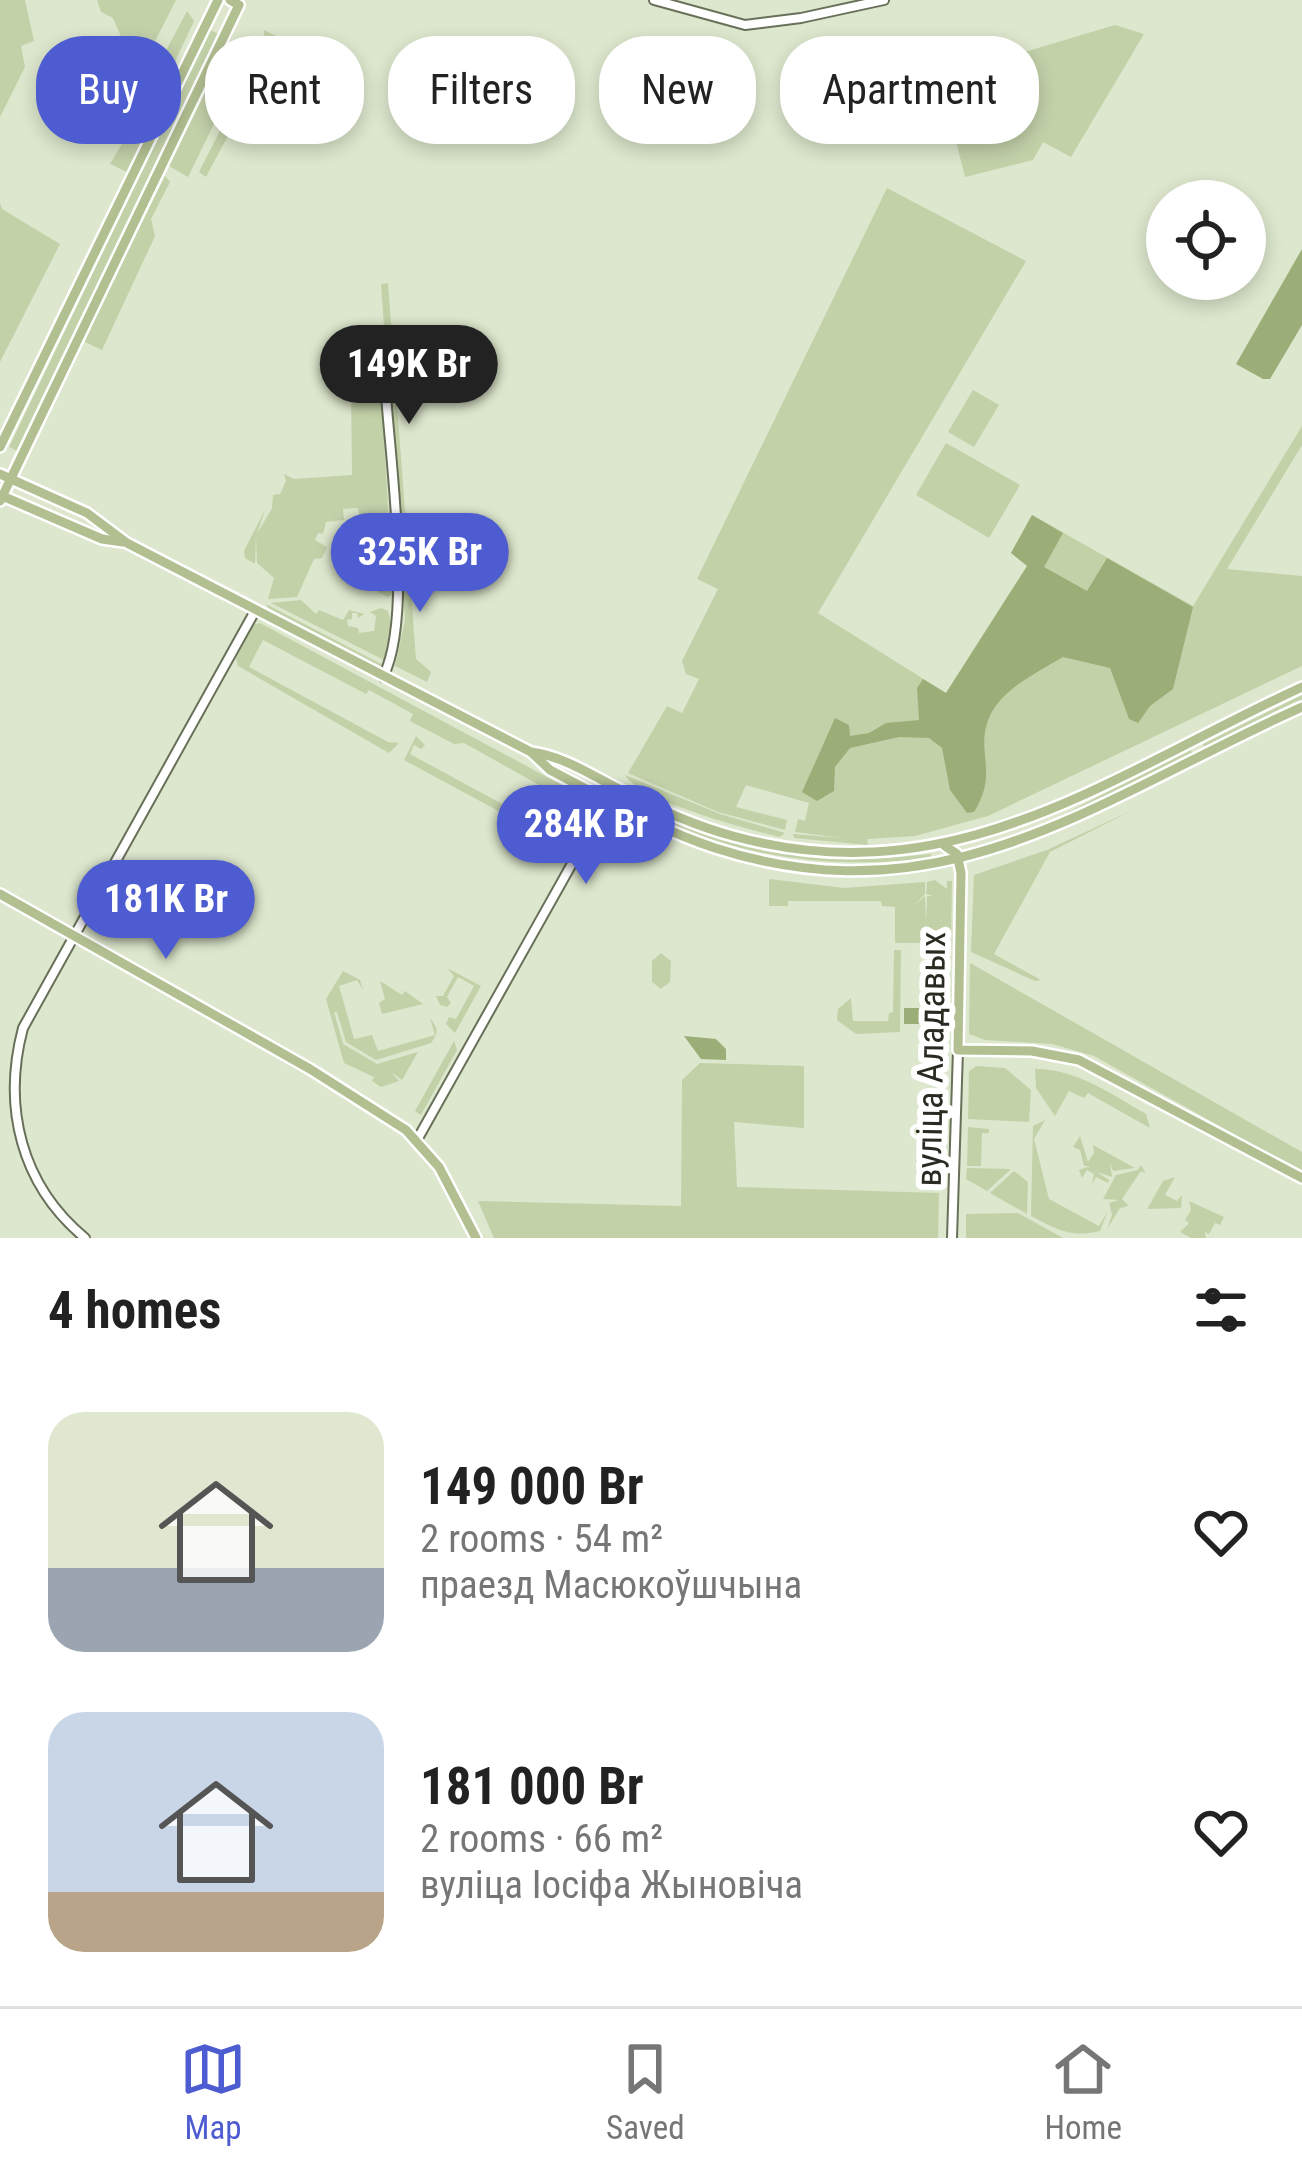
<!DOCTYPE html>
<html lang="en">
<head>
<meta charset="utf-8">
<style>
	:root { --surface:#fff; --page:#f6f6f6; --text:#222; --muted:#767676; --line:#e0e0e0; --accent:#4e5cd1 }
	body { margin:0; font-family:"Roboto Condensed",sans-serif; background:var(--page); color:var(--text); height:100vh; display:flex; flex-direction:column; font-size:45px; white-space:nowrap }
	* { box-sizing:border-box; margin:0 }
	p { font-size:39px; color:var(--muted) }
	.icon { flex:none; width:66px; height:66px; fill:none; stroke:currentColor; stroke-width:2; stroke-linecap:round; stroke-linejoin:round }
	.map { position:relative; height:1238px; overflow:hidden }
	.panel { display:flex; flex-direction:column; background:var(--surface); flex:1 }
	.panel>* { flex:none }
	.top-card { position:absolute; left:36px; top:36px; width:1230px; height:108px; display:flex; gap:24px }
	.controls { position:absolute; left:1146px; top:180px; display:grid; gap:24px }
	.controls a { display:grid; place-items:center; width:120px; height:120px; border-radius:50%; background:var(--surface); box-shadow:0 6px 18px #0003; font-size:60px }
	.price { position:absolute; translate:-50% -102px; padding:0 27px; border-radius:42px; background:var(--accent); color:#fff; font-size:39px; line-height:78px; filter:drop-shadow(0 3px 6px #0008) }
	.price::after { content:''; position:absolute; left:50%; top:72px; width:36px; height:27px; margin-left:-18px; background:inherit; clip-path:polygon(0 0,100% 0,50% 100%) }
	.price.current { background:#222; color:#fff }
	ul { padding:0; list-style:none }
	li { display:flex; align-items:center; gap:36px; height:300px; padding:0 48px }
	li span { display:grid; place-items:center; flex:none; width:336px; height:240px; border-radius:36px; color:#555 }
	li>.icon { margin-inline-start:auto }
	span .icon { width:144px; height:144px; fill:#fffc; stroke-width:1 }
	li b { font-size:51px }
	h2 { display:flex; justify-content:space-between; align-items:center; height:144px; padding:0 48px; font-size:51px }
	.chip { padding:0 42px; border-radius:48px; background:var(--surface); box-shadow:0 6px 18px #0003; font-size:42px; line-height:108px }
	.chip.current { background:var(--accent); color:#fff }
	.dock { display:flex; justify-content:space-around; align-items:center; height:168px; border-top:3px solid var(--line); background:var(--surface); font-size:33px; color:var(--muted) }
	.dock a { display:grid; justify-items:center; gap:6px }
	.dock .current { color:var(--accent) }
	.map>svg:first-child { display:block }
	.green { fill:#c3d1a9 }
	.forest { fill:#9cae78 }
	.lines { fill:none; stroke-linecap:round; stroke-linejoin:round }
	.minor-casing { stroke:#687059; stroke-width:12 }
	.major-casing { stroke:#fff; stroke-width:14 }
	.minor { stroke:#fff; stroke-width:8 }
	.major { stroke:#b2bf91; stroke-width:9 }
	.labels { text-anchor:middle; stroke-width:12; stroke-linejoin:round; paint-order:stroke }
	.street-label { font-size:36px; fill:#282b21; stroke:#fff }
</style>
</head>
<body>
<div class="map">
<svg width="1302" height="1238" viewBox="0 0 1302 1238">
	<rect width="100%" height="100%" fill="#dde7cd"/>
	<!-- green -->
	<g class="green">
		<polygon points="0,0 25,0 34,41 21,46 25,67 0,117"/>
		<polygon points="97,0 176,0 143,65 127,50 113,18 101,12"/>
		<polygon points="187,11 194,21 172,68 160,62"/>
		<polygon points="1115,25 1144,34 1071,157 1043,142 1033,160 965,177 952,126 970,107 967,69"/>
		<polygon points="210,30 219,34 17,451 9,447"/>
		<polygon points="264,30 280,38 206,177 199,172 264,44"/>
		<polygon points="230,42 250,50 188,177 169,166"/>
		<polygon points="157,67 173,74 160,112 129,173 110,164 126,137"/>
		<polygon points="165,176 170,182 151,219 155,236 102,350 85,342 86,333"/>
		<polygon points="887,188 1026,261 818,613 946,693 1028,566 1011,553 1032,515 1193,606 1302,426 1302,445 1227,569 1302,576 1302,666 988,816 915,836 867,839 868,845 794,838 793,834 842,838 795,832 798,819 805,821 809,803 746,785 736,807 787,820 785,830 718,812 628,773 667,706 682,713 699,679 686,674 682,661 718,589 697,579"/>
		<polygon points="0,203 2,209 60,244 0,362"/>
		<polygon points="388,283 416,659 431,672 427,682 395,666 405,620 381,284"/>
		<polygon points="355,386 376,386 381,390 389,524 384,526 370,519 360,519 358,508 343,509 344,520 326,522 323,534 318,533 315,540 327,547 322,558 314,559 297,597 268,599 274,578 257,563 256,536 255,564 245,558 244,551 265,510 257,534 272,508 273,495 280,494 286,481 284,474 294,479 352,475 351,389"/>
		<polygon points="973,390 999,405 974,447 948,432"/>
		<polygon points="946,443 1020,485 989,538 916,495"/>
		<polygon points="386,549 391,553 395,593 388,597 378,592 374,582 385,583 384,566 371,561 378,550"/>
		<polygon points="301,600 316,614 319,610 343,620 349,610 364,614 358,618 357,613 352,613 352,619 347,620 348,626 358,628 359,633 374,631 376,616 370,612 381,608 388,611 391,624 384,660 271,603"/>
		<polygon points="266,604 385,666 379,668 271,612"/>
		<polygon points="260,623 575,792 579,808 557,846 546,837 566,800 464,743 454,744 410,721 413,714 369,690 366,694 263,640 249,667 388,742 399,743 389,753 238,666 236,658 253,625"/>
		<polygon points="1302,695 1302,701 1205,749 1203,744"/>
		<polygon points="416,736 425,745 421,749 414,745 410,754 539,824 542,820 543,831 539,833 404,760"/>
		<polygon points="1190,749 1193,754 1063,818 999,842 1059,817"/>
		<path d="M 625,775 L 720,814 L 785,833 L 780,837 C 747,829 640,801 625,775 Z"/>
		<path d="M 623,797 C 727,847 815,868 931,854 L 931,858 C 822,871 716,855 620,799 Z"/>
		<polygon points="1133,810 1050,852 994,954 1041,980 1035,981 971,952 974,875 1047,850"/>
		<polygon points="769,879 844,888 925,882 925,894 914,906 925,896 926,922 927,896 933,896 926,894 927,882 935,880 947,889 947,881 952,881 951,943 895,943 895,907 882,906 881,901 788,901 788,906 769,906"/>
		<polygon points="894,950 901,950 900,1032 856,1034 837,1020 838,1009 851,998 853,1021 888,1021 889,1013 893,1012"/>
		<polygon points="661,953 671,961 670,982 661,989 652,982 652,961"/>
		<polygon points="970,963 1302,1152 1302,1172 1094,1056 1052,1044 985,1040 969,1034"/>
		<polygon points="447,968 481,986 455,1033 446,1024 449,1017 456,1019 474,986 458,977 447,997 451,1003 447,1007 440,1005 436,996 443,996 454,976"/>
		<path d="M 343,971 L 360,980 L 363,990 L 357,980 L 339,986 L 354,1039 L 372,1035 L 378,1051 L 435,1035 L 430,1018 C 438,1029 439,1032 431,1043 L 376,1060 L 346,1042 L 337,1012 L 334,1012 L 343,1044 L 377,1064 L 418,1052 L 402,1080 L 391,1072 L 399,1081 L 381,1087 L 372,1081 L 374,1077 L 344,1063 L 326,999 Z"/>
		<polygon points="380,981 402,995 405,991 423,1004 382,1014 379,1003 385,999"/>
		<polygon points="454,1041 457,1050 421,1115 415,1111"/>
		<polygon points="700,1063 804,1066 804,1128 734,1122 737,1187 939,1193 938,1238 494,1238 478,1201 681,1206 682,1080"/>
		<polygon points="977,1066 1005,1068 1031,1090 1029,1122 968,1119 969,1071"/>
		<path d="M 1035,1069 C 1075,1068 1113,1095 1146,1114 L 1150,1128 L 1088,1093 L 1084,1098 L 1069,1091 L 1055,1116 L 1036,1088 Z"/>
		<path d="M 1045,1120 L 1034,1139 L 1049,1199 L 1099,1226 L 1108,1211 L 1100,1231 C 1071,1238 1058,1230 1031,1216 L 1033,1126 Z"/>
		<polygon points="968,1127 989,1129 989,1133 982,1133 981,1166 967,1166"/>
		<polygon points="1080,1136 1088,1162 1094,1153 1093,1145 1135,1168 1113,1171 1110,1162 1112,1177 1097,1172 1109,1180 1108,1183 1096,1177 1092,1184 1094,1174 1087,1170 1082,1178 1079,1170 1090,1166 1084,1166 1080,1150 1073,1147"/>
		<polygon points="1141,1165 1146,1174 1141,1171 1122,1199 1129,1206 1120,1208 1107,1229 1112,1215 1109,1203 1119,1200 1103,1199 1116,1175 1138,1170"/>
		<polygon points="967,1168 1011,1169 987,1191 966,1179"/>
		<polygon points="1014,1171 1028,1182 1027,1214 990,1193"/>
		<polygon points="1175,1177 1165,1195 1177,1201 1182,1195 1181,1208 1147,1209 1163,1181"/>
		<polygon points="1189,1201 1224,1217 1220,1225 1215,1223 1209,1234 1205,1232 1206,1238 1191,1238 1180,1232 1189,1223 1185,1220 1191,1210"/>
		<polygon points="1018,1213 1063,1238 966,1238 966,1214"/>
	</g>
	<!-- forest -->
	<g class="forest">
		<polygon points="1302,249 1302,325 1270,379 1263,379 1236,364"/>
		<path d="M 1032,515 L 1063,533 L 1044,567 L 1087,591 L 1107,558 L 1193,607 L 1173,689 L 1150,706 L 1138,723 L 1129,719 L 1110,668 L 1063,657 C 1035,674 994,692 986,727 C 979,757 997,775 974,812 L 967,813 L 950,790 L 942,748 L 929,738 L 899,737 L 850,748 L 835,767 L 834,791 L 817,801 L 802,792 L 835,718 L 849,725 L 850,736 L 869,733 L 886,723 L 919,720 L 917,688 L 923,679 L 946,693 L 1027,566 L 1011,553 Z"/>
		<rect x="904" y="1008" width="41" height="16"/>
		<polygon points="684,1036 716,1039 726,1049 726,1060 701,1059"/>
	</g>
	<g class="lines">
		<!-- minor casing -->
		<g class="minor-casing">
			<g id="minor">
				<polyline points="654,0 745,25 801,18 884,0"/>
				<path d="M 353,382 L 385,381 C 389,453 414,617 383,677"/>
				<polyline points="417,1140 615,787"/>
				<path d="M 85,1238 C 21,1185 2,1107 23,1028 L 255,611"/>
				<polyline points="952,1238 958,1050"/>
			</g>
		</g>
		<!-- major casing -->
		<g class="major-casing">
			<g id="major">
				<polyline points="0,447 218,0"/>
				<path d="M 0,474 L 87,513 L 127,543 L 531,752 C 562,756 588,773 615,787 C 653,807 692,825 733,836 C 955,897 1111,775 1302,687"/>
				<polyline points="0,495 102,539 123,542"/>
				<polyline points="0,501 239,5 230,0"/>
				<path d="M 531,752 L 550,770 C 604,798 657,829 715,848 C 946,923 1103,796 1302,707"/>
				<polyline points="945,846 957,854 961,873 958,1050 1032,1051 1079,1060 1302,1178"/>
				<polyline points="0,894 310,1069 406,1130 439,1167 476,1238"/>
			</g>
		</g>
		<!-- minor -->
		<use href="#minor" class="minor"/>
		<!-- major -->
		<use href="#major" class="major"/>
	</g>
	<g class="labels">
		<!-- street labels -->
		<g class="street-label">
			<text transform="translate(930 1059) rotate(-89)" y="13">вуліца Аладавых</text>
		</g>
	</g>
</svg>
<div class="controls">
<a><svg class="icon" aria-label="locate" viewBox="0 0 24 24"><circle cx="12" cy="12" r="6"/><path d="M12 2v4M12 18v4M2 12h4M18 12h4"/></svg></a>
</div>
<b class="price current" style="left:409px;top:427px">149K Br</b>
<b class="price" style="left:420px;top:615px">325K Br</b>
<b class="price" style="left:586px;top:887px">284K Br</b>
<b class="price" style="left:166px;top:962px">181K Br</b>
<div class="top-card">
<a class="chip current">Buy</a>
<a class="chip">Rent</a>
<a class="chip">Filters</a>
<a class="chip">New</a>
<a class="chip">Apartment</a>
</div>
</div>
<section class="panel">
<h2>4 homes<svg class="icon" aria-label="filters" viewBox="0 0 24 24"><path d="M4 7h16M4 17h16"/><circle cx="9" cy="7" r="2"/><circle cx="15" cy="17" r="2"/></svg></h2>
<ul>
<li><span style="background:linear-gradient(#dfe7d0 65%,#9aa5b1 0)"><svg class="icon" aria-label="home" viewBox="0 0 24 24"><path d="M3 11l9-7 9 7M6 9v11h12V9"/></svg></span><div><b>149 000 Br</b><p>2 rooms · 54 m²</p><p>праезд Масюкоўшчына</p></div><svg class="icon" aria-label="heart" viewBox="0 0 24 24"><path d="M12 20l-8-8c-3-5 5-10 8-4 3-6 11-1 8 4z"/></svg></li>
<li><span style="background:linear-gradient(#c9d6e8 75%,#b9a48a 0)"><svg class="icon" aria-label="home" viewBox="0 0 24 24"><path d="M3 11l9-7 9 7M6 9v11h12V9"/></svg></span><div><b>181 000 Br</b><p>2 rooms · 66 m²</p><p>вуліца Іосіфа Жыновіча</p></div><svg class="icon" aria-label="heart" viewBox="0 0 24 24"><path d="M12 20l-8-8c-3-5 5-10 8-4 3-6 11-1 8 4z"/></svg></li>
</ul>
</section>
<nav class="dock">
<a class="current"><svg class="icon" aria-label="map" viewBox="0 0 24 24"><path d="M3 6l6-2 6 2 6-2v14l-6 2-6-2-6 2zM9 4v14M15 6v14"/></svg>Map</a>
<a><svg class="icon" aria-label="saved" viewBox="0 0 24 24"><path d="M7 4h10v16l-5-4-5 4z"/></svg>Saved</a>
<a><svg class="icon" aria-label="home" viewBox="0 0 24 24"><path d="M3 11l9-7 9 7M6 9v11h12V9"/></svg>Home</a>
</nav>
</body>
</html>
